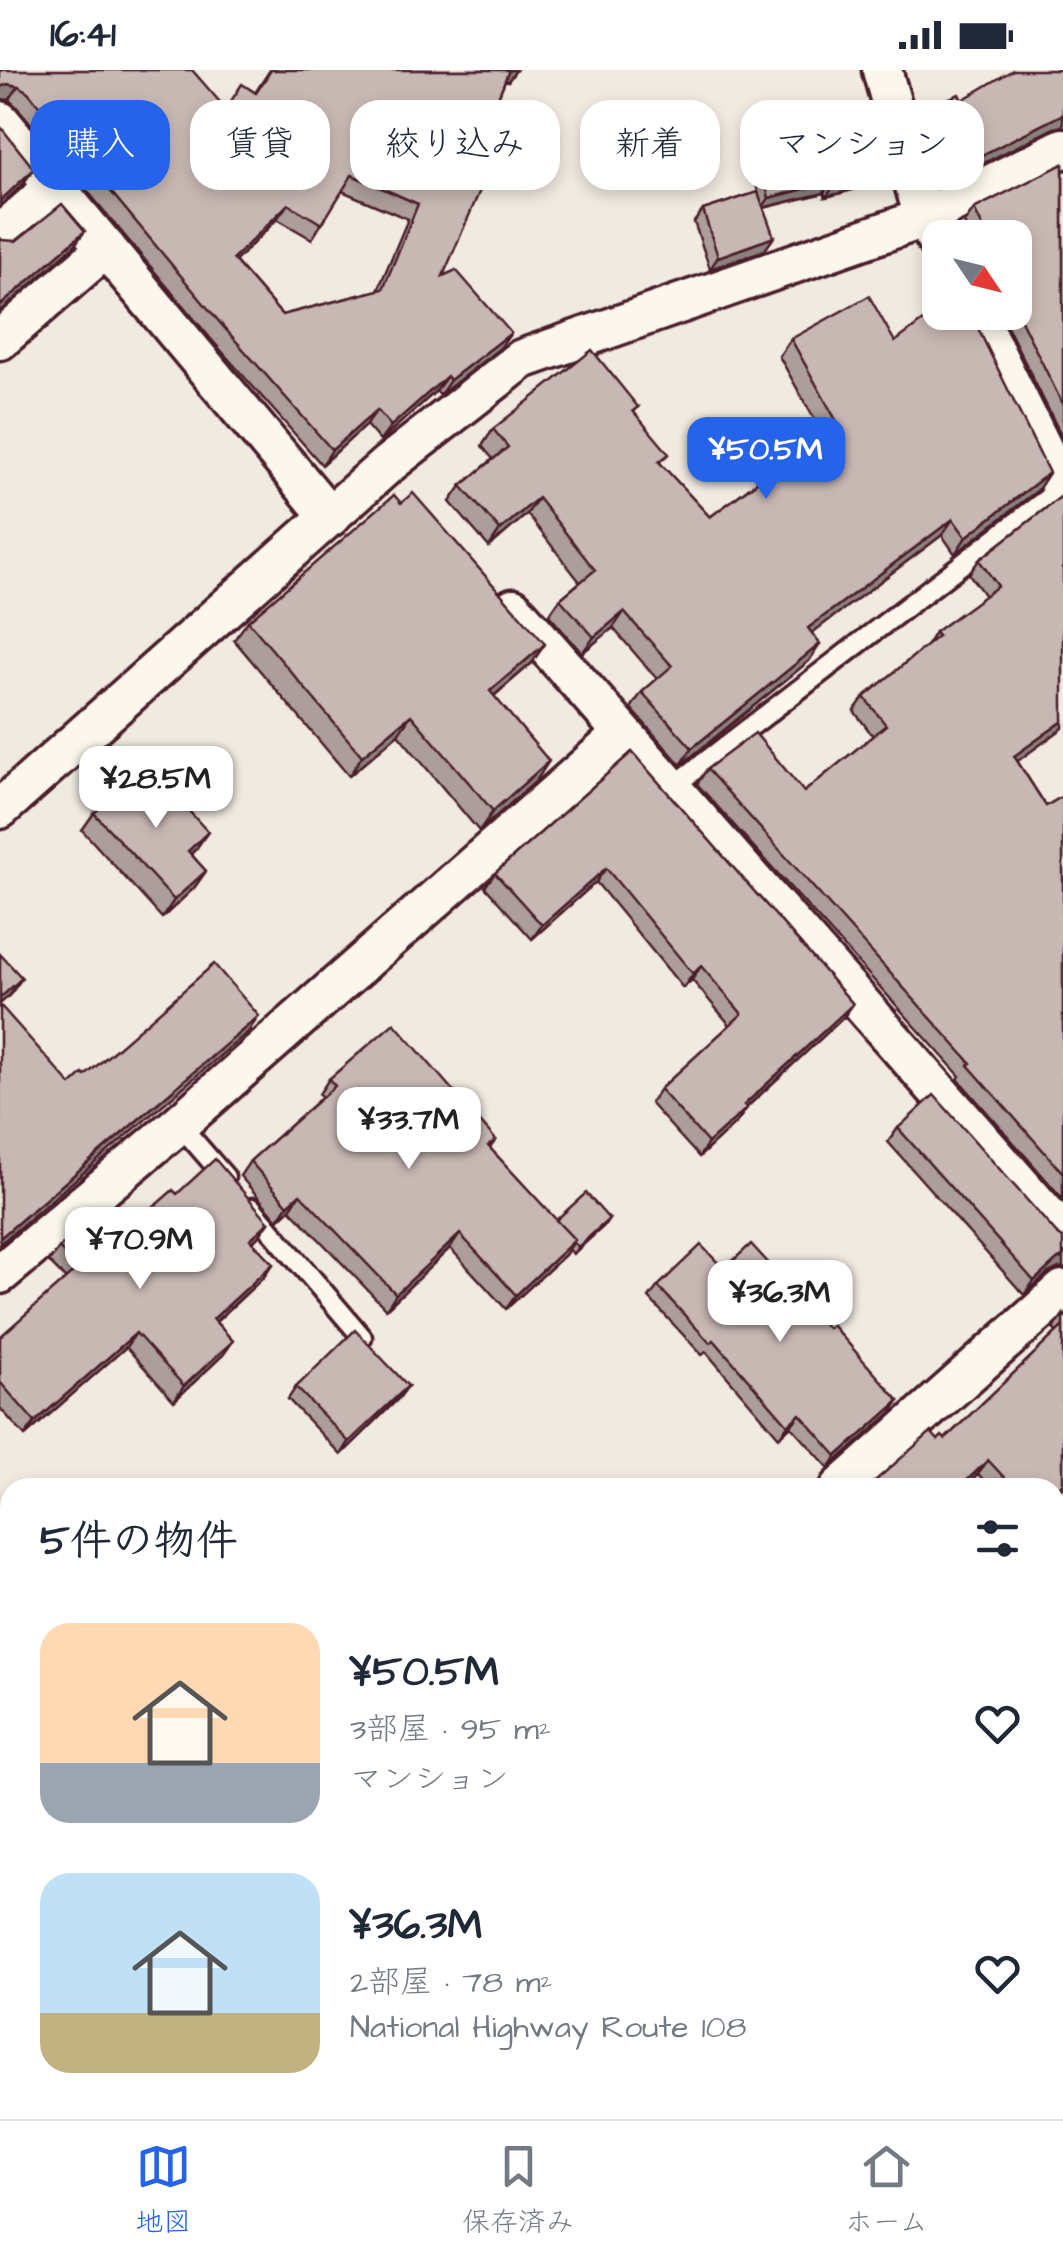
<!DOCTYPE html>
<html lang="ja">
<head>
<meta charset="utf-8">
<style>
	:root { --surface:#fff; --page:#f6f6f7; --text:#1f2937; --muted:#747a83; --line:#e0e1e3; --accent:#2563eb }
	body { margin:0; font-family:"Architects Daughter","Klee One",sans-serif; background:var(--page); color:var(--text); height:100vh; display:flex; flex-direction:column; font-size:38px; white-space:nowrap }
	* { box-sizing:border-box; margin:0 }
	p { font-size:32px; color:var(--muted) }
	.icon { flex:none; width:55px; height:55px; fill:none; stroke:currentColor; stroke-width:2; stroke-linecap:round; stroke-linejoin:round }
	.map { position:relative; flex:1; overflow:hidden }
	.drawer { position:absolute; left:0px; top:1408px; width:1065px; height:642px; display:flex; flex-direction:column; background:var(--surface); border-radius:30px 30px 0 0; box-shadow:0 5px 15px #0003 }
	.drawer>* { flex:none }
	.top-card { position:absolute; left:30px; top:30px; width:1005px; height:90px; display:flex; gap:20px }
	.needle { width:65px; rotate:125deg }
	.tools { position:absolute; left:922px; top:150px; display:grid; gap:20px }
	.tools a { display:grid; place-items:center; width:110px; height:110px; border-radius:20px; background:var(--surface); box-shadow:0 5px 15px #0003; font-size:50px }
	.price { position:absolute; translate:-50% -85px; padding:0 22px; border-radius:20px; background:#fff; color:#222; font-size:32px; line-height:65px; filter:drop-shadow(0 2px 5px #0008) }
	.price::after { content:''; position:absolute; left:50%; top:60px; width:30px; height:22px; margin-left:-15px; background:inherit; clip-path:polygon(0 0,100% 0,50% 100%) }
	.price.current { background:var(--accent); color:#fff }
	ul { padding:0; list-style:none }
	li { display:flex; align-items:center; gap:30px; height:250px; padding:0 40px }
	li span { display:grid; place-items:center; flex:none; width:280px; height:200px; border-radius:30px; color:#555 }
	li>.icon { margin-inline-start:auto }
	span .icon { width:120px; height:120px; fill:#fffc; stroke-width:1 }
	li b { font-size:42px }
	h2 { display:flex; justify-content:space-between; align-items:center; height:120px; padding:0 40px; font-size:42px }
	.tag { padding:0 35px; border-radius:30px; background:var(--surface); box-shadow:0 5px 15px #0003; font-size:35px; line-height:90px }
	.tag.current { background:var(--accent); color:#fff }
	.status { display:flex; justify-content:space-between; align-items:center; height:70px; padding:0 50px; background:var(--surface); direction:ltr }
	.status svg { height:28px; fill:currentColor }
	.dock { display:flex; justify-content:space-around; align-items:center; height:140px; border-top:2px solid var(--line); background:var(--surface); font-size:28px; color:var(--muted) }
	.dock a { display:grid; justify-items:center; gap:5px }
	.dock .current { color:var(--accent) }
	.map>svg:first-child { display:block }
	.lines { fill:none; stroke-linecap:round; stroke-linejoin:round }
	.service-casing { stroke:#4a1f2b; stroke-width:25 }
	.minor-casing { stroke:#4a1f2b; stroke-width:45 }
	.trunk-casing { stroke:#4a1f2b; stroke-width:62 }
	.service { stroke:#fbf7ec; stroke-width:18 }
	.minor { stroke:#fbf7ec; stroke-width:38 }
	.trunk { stroke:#fbf7ec; stroke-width:55 }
	.wall { fill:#ac9e9a; stroke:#4a1f2b; stroke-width:2.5; fill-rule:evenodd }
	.shaded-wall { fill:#8c817d; stroke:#4a1f2b; stroke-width:2.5 }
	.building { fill:#c8b8b3; stroke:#4a1f2b; stroke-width:2.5; fill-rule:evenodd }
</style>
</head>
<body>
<div class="status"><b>16:41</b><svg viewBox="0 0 49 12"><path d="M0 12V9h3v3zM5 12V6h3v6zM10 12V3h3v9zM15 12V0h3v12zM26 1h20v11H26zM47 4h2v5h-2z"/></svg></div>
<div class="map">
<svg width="1063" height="2049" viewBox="0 0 1063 2049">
	<rect width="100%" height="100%" fill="#f0eae0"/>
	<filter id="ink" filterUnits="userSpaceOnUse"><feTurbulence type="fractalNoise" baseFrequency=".01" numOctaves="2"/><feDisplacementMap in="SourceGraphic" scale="20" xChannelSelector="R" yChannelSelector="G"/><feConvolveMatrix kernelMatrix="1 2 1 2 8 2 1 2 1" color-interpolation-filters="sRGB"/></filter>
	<g filter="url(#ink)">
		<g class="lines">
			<!-- service casing -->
			<g class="service-casing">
				<g id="service">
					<polyline points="671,718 1062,417"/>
					<polyline points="179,1054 225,1107"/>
					<polyline points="252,1138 362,1267"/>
				</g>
			</g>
			<!-- minor casing -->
			<g class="minor-casing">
				<g id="minor">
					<polyline points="882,0 924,148 940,176"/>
					<polyline points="0,51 330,447"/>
					<polyline points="0,164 55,116"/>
					<polyline points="975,242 1063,420"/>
					<polyline points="0,270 106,178"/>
					<polyline points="513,538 1063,1163"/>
					<polyline points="0,739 387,395 522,289 924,148 1063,78"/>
					<polyline points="0,1204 179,1054 623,664"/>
					<polyline points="840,1418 1063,1220"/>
					<polyline points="1055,1962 1063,1955"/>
					<polyline points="956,2049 966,2040"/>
				</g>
			</g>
			<!-- trunk casing -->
			<g class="trunk-casing">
				<g id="trunk">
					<polyline points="1055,1504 1063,1501"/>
					<polyline points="184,2049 194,2040"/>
				</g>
			</g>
			<!-- service -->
			<use href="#service" class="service"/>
			<!-- minor -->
			<use href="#minor" class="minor"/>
			<!-- trunk -->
			<use href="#trunk" class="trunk"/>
		</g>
		<!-- wall -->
		<g class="wall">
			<path d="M 0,0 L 226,38 L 255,23 L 270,0 L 516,0 L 508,11 L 505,10 L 482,67 L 443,206 L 500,278 L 440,325 L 436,321 L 380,371 L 366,355 L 322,395 L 211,269 L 17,37 L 9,30 ZM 342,121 L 408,149 L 378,220 L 282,245 L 235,191 L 277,149 L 312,169 Z"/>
			<polygon points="930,36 1054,58 944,113 936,97 933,98 920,51"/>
			<polygon points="794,83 890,110 826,127 824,123 764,138 765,180 710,199 694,152 703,140 758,122 752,96 759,86"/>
			<polygon points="1063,94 1063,369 1000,242 1015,242 1015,168 971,168 964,153 974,139"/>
			<polygon points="791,269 895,272 1038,420 955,484 942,465 811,563 820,574 809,591 681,695 631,638 642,622 657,609 613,558 582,583 549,545 560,529 580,512 527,444 489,477 450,432 461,416 493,389 482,376 493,359 638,337 634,342 661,394 710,447 822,363 779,286"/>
			<polygon points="1063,425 1017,691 1046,736 1063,726 1063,1129 958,1009 960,1006 697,714 707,699 804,722 873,666 854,641 864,627 926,577 935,562 985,526 969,504 979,490"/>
			<polygon points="248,551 532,593 494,626 536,711 479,761 398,664 349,706 234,570"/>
			<polygon points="632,682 853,934 843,948 747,1037 737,1052 699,1087 650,1033 660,1019 730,955 692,910 683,918 596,812 532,869 485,817 495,803"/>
			<polygon points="94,743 196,779 191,784 206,801 194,818 162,848 82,760"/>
			<polygon points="329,1009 496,1070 490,1078 556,1150 609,1149 605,1155 573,1184 569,1179 565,1185 506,1239 450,1178 386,1239 290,1139 278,1150 240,1106 250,1091 322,1027 319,1024"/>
			<polygon points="898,1058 1057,1164 1059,1198 1048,1203 1024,1225 888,1072"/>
			<polygon points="177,1124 269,1152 259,1166 253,1172 273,1194 263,1208 216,1252 233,1271 223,1285 174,1331 126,1277 25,1366 0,1338 0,1267 66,1209 49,1192 59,1178 126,1161"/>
			<polygon points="724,1199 828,1258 899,1331 891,1343 829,1398 791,1356 779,1367 706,1282 702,1285 649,1228 658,1216"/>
			<polygon points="1063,1245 1063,1418 991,1418 978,1404 938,1370 945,1369 1057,1262 1053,1259"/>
			<polygon points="408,1316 399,1328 341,1385 288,1329 296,1317"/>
			<polygon points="10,1526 10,1553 0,1542 0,1538"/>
			<polygon points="1063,1581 1063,1839 1055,1830 1055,1587"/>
			<polygon points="0,1730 10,1749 10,1926 0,1915"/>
			<polygon points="748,2040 918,2040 908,2049 901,2049 898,2045"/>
		</g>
		<!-- shaded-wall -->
		<g class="shaded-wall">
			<polygon points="507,0 516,0 508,11 501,9"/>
			<polygon points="8,14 19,16 9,30 0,29 0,17"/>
			<polygon points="1063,44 1063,56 1054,58 944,113 954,99"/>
			<polygon points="34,99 23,114 0,136 0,131"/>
			<polygon points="897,99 890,110 826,127 833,117"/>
			<polygon points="831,112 824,123 762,138 769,128"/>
			<polygon points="288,134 277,149 223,204 233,189"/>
			<polygon points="85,161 74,176 0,242 0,236"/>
			<polygon points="774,167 765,180 710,199 718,187"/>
			<polygon points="511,263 500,278 440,325 450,310"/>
			<polygon points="447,306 436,321 380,371 391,356"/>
			<polygon points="377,340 366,355 322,395 332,380"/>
			<polygon points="1049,403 1038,420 955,484 966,467"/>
			<polygon points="538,428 527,444 489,477 500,460"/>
			<polygon points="953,449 942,465 796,575 808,558"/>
			<polygon points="624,542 613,558 582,583 594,567"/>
			<polygon points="545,574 532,593 476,641 490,621"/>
			<polygon points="820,574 809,591 681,695 692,678"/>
			<polygon points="411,645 398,664 349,706 362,686"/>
			<polygon points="1063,651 1063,658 1004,701 1014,686"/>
			<polygon points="549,691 536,711 479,761 493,741"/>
			<polygon points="208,762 196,779 175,798 188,781"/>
			<polygon points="606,798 596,812 532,869 542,855"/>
			<polygon points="206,801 194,818 162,848 174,830"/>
			<polygon points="701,896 692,910 683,918 693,904"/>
			<polygon points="22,908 10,925 0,934 0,928"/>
			<polygon points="853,934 843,948 734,1049 744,1035"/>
			<polygon points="259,946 248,962 0,1174 0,1168"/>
			<polygon points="747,1038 737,1052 699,1087 708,1073"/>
			<polygon points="300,1124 290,1139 278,1150 288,1135"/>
			<polygon points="609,1149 605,1155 573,1184 578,1177"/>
			<polygon points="269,1152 259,1166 240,1183 250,1169"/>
			<polygon points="460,1164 450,1178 386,1239 396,1224"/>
			<polygon points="575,1170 565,1185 506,1239 516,1225"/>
			<polygon points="1063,1187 1063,1198 1059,1198 1048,1203 1024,1225 1034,1211 1058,1189"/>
			<polygon points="273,1194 263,1208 203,1263 213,1249"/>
			<polygon points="136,1263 126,1277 25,1366 35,1352"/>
			<polygon points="233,1271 223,1285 174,1331 184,1316"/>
			<polygon points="408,1316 399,1328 341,1385 349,1372"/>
			<polygon points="899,1331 891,1343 829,1398 837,1386"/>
			<polygon points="800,1344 791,1356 779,1367 788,1355"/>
			<polygon points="988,1390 978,1404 964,1418 959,1418"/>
			<polygon points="897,2040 901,2040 898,2045 893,2049 887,2049"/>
		</g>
		<!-- building -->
		<g class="building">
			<path d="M 0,0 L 192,0 L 226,39 L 242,14 L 256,23 L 271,0 L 509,0 L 482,67 L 500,74 L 443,206 L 456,200 L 511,263 L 450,310 L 447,306 L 391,356 L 377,340 L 332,380 L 221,254 L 28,22 L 19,16 L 8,14 L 0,17 ZM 352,105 L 418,134 L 383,219 L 282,245 L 233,189 L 288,134 L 322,154 Z"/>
			<polygon points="1013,0 1063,0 1063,44 954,99 946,82 943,83 930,36 959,24 962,30"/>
			<polygon points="0,56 34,99 0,131"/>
			<polygon points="885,58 897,99 833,117 831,112 769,128 759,86 792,77 794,83"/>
			<polygon points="1063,94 1063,335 1015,238 1015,168 988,168 974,139"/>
			<polygon points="758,122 774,167 718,187 703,140"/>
			<polygon points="62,134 85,161 0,236 0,168 2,170 16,171"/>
			<polygon points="869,226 895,272 940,238 940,242 970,242 1049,403 966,467 953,449 808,558 820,574 692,678 642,622 672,596 624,542 594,567 560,529 595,500 538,428 500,460 461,416 508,377 493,359 592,280 638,337 633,341 669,384 659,392 710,447 837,352 791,269"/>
			<polygon points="413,423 545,574 490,621 549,691 493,741 411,645 362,686 248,551 394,425 401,433"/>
			<polygon points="1063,425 1063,651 1014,686 1046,736 1063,726 1063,1103 968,995 971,993 707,699 755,663 804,722 886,655 864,627 938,566 935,562 998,516 979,490"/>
			<polygon points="632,682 853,934 744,1035 747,1038 708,1073 660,1019 742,944 701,896 693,904 606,798 542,855 495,803"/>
			<polygon points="147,695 208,762 188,781 206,801 174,830 94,743"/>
			<polygon points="0,884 22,908 0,928"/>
			<polygon points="214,894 259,946 0,1168 0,935 71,1015 83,1004 85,1006"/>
			<polygon points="394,953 496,1070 488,1076 575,1170 516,1225 460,1164 396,1224 300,1124 288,1135 250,1091 335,1016 329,1009"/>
			<polygon points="934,1025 1057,1164 1063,1168 1063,1187 1058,1189 1034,1211 898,1058"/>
			<polygon points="215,1089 269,1152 250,1169 273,1194 213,1249 233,1271 184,1316 136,1263 35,1352 0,1312 0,1267 78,1198 59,1178 105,1140 126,1161 173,1120 177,1124"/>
			<polygon points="586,1123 609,1149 578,1177 573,1172 575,1170 556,1150"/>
			<polygon points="751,1174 828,1258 832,1255 899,1331 837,1386 800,1344 788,1355 714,1270 710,1273 658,1216 701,1175 724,1199"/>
			<polygon points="1063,1256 1063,1413 1055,1421 1055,1418 1014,1418 988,1390 959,1418 868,1417 931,1362 938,1370 942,1366 945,1369"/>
			<polygon points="355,1260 408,1316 349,1372 296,1317"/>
			<polygon points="1063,1581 1063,1811 1055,1802 1055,1587"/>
			<polygon points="0,1730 10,1742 7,1745 10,1749 10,1897 0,1886"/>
			<polygon points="294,2040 302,2049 284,2049"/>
			<polygon points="541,2040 605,2040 613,2049 531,2049"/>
			<polygon points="748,2040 897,2040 887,2049 738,2049"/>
		</g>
	</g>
</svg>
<div class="tools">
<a><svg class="needle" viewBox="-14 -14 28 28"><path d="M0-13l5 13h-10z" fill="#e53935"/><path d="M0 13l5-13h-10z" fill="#747a83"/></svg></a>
</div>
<b class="price current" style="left:766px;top:432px">¥50.5M</b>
<b class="price" style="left:156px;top:761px">¥28.5M</b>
<b class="price" style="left:409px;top:1102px">¥33.7M</b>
<b class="price" style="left:140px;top:1222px">¥70.9M</b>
<b class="price" style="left:780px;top:1275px">¥36.3M</b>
<div class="top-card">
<a class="tag current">購入</a>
<a class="tag">賃貸</a>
<a class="tag">絞り込み</a>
<a class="tag">新着</a>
<a class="tag">マンション</a>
</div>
<section class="drawer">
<h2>5件の物件<svg class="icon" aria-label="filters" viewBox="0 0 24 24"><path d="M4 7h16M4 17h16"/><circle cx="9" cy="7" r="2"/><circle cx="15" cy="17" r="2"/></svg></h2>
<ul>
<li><span style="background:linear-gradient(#ffd9b3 70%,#9aa5b1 0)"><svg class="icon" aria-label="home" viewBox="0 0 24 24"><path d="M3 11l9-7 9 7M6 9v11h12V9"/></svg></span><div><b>¥50.5M</b><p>3部屋 · 95 m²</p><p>マンション</p></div><svg class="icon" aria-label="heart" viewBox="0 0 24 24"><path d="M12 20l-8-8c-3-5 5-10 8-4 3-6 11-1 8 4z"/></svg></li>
<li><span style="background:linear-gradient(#bfe0f5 70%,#c2b280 0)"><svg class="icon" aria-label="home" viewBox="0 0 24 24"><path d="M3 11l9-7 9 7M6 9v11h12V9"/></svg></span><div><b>¥36.3M</b><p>2部屋 · 78 m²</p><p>National Highway Route 108</p></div><svg class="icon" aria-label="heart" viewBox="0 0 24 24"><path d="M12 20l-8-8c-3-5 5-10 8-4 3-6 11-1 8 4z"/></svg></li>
</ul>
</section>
</div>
<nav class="dock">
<a class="current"><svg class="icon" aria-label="map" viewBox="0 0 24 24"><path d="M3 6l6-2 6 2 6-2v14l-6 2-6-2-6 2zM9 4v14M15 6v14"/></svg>地図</a>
<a><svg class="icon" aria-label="saved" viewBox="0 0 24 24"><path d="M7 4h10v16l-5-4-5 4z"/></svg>保存済み</a>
<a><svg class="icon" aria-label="home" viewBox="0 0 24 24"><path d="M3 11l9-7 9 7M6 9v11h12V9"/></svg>ホーム</a>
</nav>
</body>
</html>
